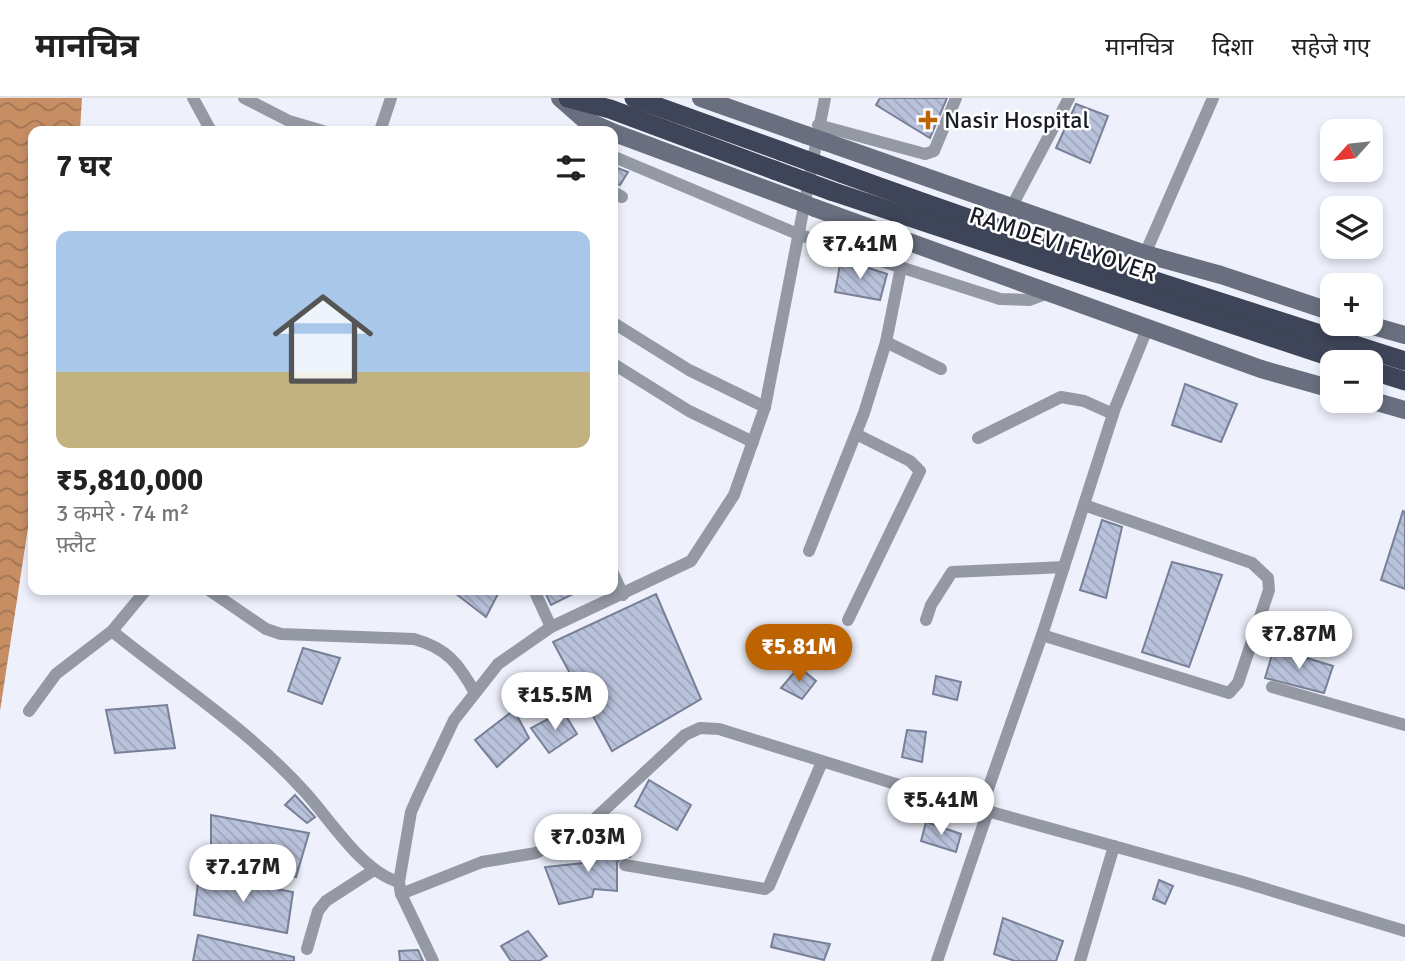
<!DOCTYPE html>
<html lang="hi">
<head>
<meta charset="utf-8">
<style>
	:root { --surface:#fff; --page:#f6f6f6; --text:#222; --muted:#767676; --line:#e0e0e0; --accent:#bd6301 }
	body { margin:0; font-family:Signika,"Noto Sans Devanagari",sans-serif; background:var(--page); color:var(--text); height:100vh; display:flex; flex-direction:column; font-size:26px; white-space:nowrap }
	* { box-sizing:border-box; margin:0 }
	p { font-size:23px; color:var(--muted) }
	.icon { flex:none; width:38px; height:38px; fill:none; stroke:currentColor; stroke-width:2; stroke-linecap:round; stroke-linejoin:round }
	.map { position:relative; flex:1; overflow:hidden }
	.sheet { position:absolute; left:28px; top:28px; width:590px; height:469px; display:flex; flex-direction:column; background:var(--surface); border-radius:14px; box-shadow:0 4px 10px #0003 }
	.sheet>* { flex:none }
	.needle { width:46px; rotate:243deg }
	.buttons { position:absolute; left:1320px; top:21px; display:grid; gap:14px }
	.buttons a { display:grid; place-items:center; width:63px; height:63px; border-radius:14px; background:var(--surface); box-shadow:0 4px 10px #0003; font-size:35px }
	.price { position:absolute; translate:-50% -60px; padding:0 16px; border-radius:24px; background:#fff; color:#222; font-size:23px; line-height:46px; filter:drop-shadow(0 2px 4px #0008) }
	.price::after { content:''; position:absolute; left:50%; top:42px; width:21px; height:16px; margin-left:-10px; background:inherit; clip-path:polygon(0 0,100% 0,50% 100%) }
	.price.selected { background:var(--accent); color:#fff }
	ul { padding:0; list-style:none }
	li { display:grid; align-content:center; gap:14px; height:371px; padding:0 28px }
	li+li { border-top:2px solid var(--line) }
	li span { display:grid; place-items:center; height:217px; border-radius:14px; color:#555 }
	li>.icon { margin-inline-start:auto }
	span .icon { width:126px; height:126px; fill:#fffc; stroke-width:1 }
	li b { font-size:30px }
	h2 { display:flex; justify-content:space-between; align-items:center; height:84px; padding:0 28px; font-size:30px }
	header { display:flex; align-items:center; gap:42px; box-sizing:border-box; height:98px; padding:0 35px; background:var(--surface); border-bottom:2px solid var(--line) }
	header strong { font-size:33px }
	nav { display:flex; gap:38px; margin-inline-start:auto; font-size:24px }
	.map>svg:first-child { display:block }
	.water { fill:url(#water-waves) }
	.building { fill:url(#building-back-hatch); stroke:#788098; stroke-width:2 }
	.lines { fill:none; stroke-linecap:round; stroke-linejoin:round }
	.minor { stroke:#9599a4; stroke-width:12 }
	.secondary { stroke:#696f7e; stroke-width:18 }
	.trunk { stroke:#3e4558; stroke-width:19 }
	.secondary-bridge { stroke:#696f7e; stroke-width:18 }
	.trunk-bridge { stroke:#3e4558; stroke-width:19 }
	.poi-dot { fill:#bd6301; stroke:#fff; stroke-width:2.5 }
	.labels { text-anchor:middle; stroke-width:5; stroke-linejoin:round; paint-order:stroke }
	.poi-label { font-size:24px; fill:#191c26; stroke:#fff; text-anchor:start }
	.street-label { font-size:24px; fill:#191c26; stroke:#fff }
</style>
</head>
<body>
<header>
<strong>मानचित्र</strong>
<nav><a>मानचित्र</a><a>दिशा</a><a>सहेजे गए</a></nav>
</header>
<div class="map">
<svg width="1405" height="863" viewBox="0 0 1405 863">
	<defs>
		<pattern id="water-waves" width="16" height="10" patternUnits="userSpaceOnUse" patternTransform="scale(1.75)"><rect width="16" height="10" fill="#c78e64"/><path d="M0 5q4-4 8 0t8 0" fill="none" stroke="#a17352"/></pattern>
		<pattern id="building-back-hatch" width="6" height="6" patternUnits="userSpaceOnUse" patternTransform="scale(1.75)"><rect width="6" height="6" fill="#b9c2db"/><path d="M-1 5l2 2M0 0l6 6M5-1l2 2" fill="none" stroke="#9ea6bc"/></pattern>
	</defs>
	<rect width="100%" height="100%" fill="#eef1fc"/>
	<!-- water -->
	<polygon class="water" points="0,0 82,0 80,33 33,33 33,397 0,613"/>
	<!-- building -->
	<g class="building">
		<polygon points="880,0 947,0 930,40 876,7"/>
		<polygon points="1076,6 1108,18 1090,65 1056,50"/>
		<polygon points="612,68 628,74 620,87 612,84"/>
		<polygon points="841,161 887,176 880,202 835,194"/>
		<polygon points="1185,286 1237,306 1221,344 1172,327"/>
		<polygon points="1403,413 1405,414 1405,491 1381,482"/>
		<polygon points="1102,422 1122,429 1106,500 1080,492"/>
		<polygon points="1172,464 1222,477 1189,569 1142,554"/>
		<polygon points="451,492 500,492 486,519"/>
		<polygon points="544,492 581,492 551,507"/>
		<polygon points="656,496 701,601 612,653 553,544"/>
		<polygon points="303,550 340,560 322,606 288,593"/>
		<polygon points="1274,550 1333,568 1324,595 1265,580"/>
		<polygon points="799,569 816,583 802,601 781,590"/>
		<polygon points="936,578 961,584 957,602 933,596"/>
		<polygon points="167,607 175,650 115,655 106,612"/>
		<polygon points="514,612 529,640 497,669 475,642"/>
		<polygon points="563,613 577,636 549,655 531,630"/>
		<polygon points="907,632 926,634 922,664 902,659"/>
		<polygon points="649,682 691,707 677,732 635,708"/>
		<polygon points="295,697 315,719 307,725 285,707"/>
		<polygon points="211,717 309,735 296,779 211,757"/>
		<polygon points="926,724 961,736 956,754 921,743"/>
		<polygon points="594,743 632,752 630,759 621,759 617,765 617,793 594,791 592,799 559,806 545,769 593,764"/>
		<polygon points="199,777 293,794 287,835 194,817"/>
		<polygon points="1159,782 1173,788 1165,806 1153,801"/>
		<polygon points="1003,820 1063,843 1056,863 1015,863 994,856"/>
		<polygon points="528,833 547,858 539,863 511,863 501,848"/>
		<polygon points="774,836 830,846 824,862 771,849"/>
		<polygon points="198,837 294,859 294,863 193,863"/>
		<polygon points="418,852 423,863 400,863 399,853"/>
	</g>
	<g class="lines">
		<!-- minor -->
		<g class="minor">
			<polyline points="193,0 211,33"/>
			<polyline points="244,0 289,23 323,33"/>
			<polyline points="818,27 925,56 934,53 956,0"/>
			<polyline points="380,33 391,0"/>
			<polyline points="612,58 800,137 1000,201 1029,202 1048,195"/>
			<polyline points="612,93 622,99"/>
			<polyline points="1012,108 1069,0"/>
			<polyline points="1145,156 1213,0"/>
			<polyline points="612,224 689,272 765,309"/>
			<polyline points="886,244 941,271"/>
			<polyline points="612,265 689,313 753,344"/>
			<polyline points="978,340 1061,299 1084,303 1113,316"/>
			<polyline points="809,453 864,315 886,244 901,169"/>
			<polyline points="612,473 623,497"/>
			<path d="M 209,492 L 266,531 L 281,536 L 414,541 C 447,550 459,566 475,595"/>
			<polyline points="534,492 551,529"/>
			<polyline points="848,522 920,373 910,363 856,336"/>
			<polyline points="926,522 931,507 952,474 1064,469"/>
			<path d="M 112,533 C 177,586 247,630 304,693 C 330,721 362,774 399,784"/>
			<polyline points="1042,537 1229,595 1238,585 1269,492 1268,480 1252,465 1084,407"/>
			<polyline points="1272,589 1405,627"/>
			<polyline points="29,613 56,576 112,533 146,492"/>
			<polyline points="981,711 1042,537 1115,310 1147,231"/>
			<polyline points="625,767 765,791 769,788 822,664"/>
			<polyline points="401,796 482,764 536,755 586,729 685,637 700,630 719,631 944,701 1243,784 1405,833"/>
			<polyline points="307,851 318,813 326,803 374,772"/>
			<polyline points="433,863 401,796 399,784 411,714 418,698 454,622 498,566 551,529 691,463 734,397 765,309 825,0"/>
			<polyline points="937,863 988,713"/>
			<polyline points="1080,863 1114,748"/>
		</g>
		<!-- secondary -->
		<g class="secondary">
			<polyline points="560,0 585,22 610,33"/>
			<polyline points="701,0 806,37"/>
			<polyline points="612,34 795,102"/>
			<polyline points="826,44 1145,156 1221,177 1332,214"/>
			<polyline points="815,110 1261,271 1332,291"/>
			<polyline points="1366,226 1405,237"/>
			<polyline points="1370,302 1405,312"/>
		</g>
		<!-- trunk -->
		<g class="trunk">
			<polyline points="568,0 610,11 774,72"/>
			<polyline points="634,0 781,53"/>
			<path d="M 841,75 C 1027,143 1216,203 1405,263"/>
			<polyline points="831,93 1346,264"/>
			<polyline points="1370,272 1405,283"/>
		</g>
		<!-- secondary-bridge -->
		<g class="secondary-bridge">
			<polyline points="806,37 826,44"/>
			<polyline points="795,102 815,110"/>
		</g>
		<!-- trunk-bridge -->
		<g class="trunk-bridge">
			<polyline points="781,53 841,75"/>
			<polyline points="774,72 831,93"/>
		</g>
	</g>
	<!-- markers -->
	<path class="poi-dot" d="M924.5 11.5h7v7h7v7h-7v7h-7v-7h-7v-7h7z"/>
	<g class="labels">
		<!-- poi labels -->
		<g class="poi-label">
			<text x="944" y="30">Nasir Hospital</text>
		</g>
		<!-- street labels -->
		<g class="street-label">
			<text transform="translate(1063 146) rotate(18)" y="8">RAMDEVI FLYOVER</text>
		</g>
	</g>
</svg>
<div class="buttons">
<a><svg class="needle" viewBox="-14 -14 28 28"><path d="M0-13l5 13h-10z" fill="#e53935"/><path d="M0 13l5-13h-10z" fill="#767676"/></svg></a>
<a><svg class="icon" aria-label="layers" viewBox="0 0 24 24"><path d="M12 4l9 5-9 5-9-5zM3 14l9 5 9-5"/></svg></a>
<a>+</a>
<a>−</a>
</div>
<b class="price" style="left:860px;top:183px">₹7.41M</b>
<b class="price" style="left:1299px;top:573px">₹7.87M</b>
<b class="price selected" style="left:799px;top:586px">₹5.81M</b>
<b class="price" style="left:555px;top:634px">₹15.5M</b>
<b class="price" style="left:941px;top:739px">₹5.41M</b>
<b class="price" style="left:588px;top:776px">₹7.03M</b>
<b class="price" style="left:243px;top:806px">₹7.17M</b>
<section class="sheet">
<h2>7 घर<svg class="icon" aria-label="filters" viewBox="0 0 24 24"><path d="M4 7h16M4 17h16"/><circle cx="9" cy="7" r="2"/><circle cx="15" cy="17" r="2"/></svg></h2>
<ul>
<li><span style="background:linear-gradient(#a9c7e8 65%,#c2b280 0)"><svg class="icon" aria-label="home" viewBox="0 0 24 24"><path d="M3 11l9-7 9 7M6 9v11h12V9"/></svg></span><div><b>₹5,810,000</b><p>3 कमरे · 74 m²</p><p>फ़्लैट</p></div></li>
</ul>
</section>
</div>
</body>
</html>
